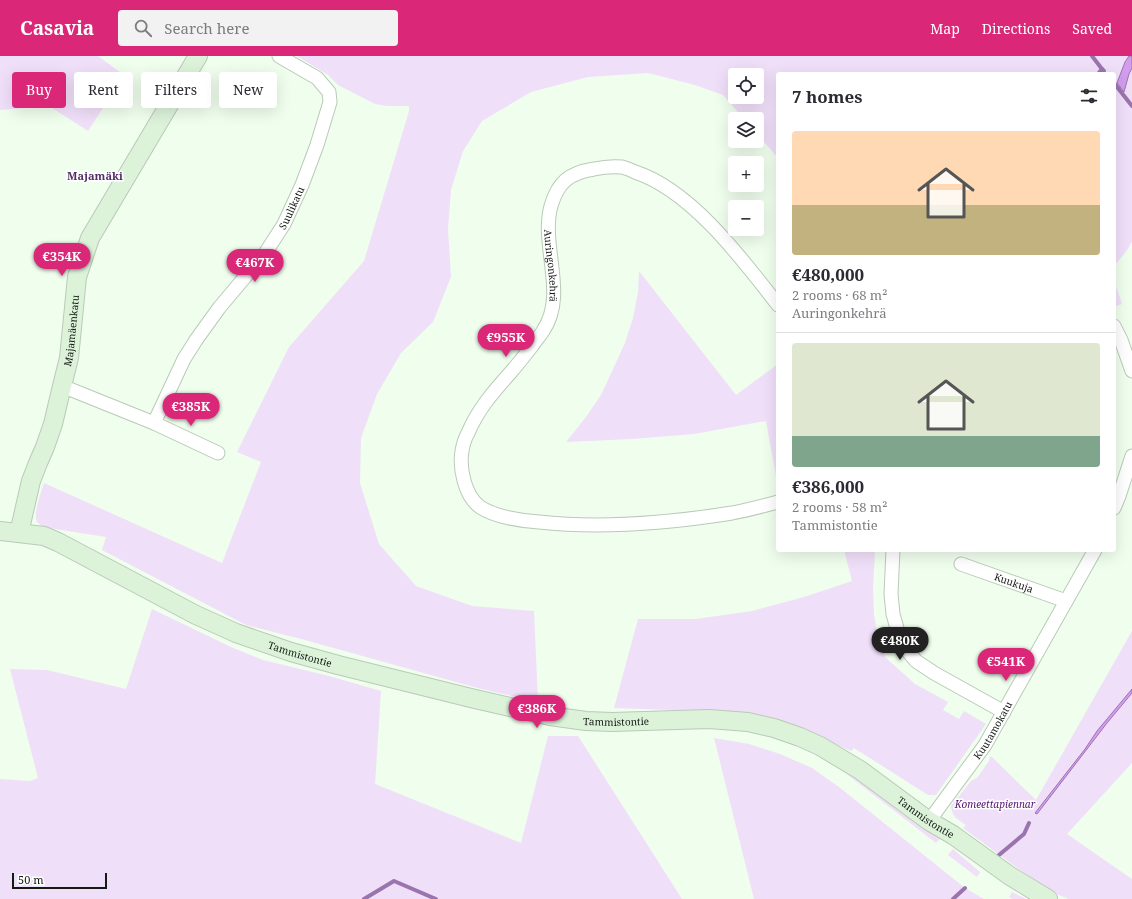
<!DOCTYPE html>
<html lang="en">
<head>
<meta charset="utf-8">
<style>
	:root { --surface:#fff; --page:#f2f2f3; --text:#2b2b33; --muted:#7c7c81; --line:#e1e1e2; --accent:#db2777 }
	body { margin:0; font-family:"Noto Serif",serif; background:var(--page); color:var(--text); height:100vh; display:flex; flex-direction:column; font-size:15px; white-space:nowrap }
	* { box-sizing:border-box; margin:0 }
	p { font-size:13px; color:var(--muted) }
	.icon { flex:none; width:22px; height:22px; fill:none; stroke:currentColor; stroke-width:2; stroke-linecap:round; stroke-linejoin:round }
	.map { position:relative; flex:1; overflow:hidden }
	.drawer { position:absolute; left:776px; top:16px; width:340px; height:480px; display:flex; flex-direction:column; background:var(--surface); border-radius:4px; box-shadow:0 4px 16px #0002 }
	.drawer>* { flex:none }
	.top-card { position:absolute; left:12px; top:16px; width:380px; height:36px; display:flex; gap:8px }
	.fabs { position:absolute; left:728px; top:12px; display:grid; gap:8px }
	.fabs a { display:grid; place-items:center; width:36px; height:36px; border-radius:4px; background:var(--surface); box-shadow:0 4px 16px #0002; font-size:20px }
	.scale { position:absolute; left:12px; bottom:10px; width:95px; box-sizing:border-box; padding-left:4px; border:2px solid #141b14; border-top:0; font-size:11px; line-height:14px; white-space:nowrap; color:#141b14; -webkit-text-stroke:3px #fff; paint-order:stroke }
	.price { position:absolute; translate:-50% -34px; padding:0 9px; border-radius:14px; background:var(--accent); color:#fff; font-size:13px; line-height:26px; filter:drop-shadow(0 1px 2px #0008) }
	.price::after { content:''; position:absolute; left:50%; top:24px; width:12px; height:9px; margin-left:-6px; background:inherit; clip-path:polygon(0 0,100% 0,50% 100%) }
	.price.active { background:#222; color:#fff }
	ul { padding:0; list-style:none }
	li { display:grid; align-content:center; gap:8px; height:212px; padding:0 16px }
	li+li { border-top:1px solid var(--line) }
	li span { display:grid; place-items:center; height:124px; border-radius:4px; color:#555 }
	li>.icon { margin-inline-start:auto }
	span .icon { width:72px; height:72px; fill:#fffc; stroke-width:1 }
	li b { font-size:17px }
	h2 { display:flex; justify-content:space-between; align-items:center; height:48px; padding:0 16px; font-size:17px }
	.pill { padding:0 14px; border-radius:4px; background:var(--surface); box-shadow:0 4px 16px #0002; font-size:14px; line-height:36px }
	.pill.active { background:var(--accent); color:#fff }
	header { display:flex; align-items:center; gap:24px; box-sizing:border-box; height:56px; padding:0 20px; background:var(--accent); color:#fff }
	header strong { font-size:19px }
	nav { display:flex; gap:22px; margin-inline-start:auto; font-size:14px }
	.search { width:280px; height:36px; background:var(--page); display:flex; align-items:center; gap:10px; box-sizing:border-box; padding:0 14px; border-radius:4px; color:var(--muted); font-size:15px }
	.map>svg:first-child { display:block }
	.green { fill:#f0dff9; fill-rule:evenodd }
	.water { fill:#d39cef; stroke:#9a75ad }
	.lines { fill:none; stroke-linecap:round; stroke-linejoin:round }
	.stream { stroke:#9a75ad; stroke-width:4 }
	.street-casing { stroke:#b9cab7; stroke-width:15 }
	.secondary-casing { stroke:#b9cab7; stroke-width:20 }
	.street { stroke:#fff; stroke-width:13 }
	.secondary { stroke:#dcf3da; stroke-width:18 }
	.labels { text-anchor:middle; stroke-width:3; stroke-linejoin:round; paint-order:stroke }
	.street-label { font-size:10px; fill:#141b14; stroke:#fff }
	.park-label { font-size:10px; font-style:italic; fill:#560f72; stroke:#fff }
	.neighbourhood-label { font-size:11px; font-weight:bold; fill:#542e66; stroke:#fff }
</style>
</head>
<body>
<header>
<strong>Casavia</strong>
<div class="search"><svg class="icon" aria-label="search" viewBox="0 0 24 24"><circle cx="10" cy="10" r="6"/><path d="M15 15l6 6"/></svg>Search here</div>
<nav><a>Map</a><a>Directions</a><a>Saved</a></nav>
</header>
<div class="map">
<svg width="1132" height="843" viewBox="0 0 1132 843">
	<rect width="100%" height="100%" fill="#f0feee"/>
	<!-- green -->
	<g class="green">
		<polygon points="0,0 98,0 124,19 88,75 49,50 0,54"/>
		<path d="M 297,0 L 1132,0 L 1132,186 L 1125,197 L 1114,210 L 1114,18 L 778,18 L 778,102 L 757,78 L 757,63 L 744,63 L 723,39 L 695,29 L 648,17 L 588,21 L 531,36 L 482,65 L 463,95 L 451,134 L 448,173 L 451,221 L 433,266 L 401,297 L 377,338 L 361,382 L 360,427 L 379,488 L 416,530 L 472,550 L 534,555 L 538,646 L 481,633 L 305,584 L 246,569 L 102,494 L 106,481 L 42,471 C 41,469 39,468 37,466 C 33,458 41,436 44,427 L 222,507 L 261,406 L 237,396 L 289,291 L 364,205 L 409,55 L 409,50 L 387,50 L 375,48 L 338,29 L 328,19 ZM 735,19 L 757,19 L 757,41 L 735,41 Z"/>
		<polygon points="639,215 736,339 778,308 778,431 766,365 694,378 632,383 566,386 586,361 601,339 625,287 633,262 638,236"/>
		<polygon points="1114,224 1122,248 1114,251"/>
		<polygon points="844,494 875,494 873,532 874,559 878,581 885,601 915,628 948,646 943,654 959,663 964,655 986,668 936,739 928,739 854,692 851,695 808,676 729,656 614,652 638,563 696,563 752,555 804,541 852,525"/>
		<polygon points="152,553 231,591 263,604 329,620 381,635 375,728 521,787 548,680 578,680 682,843 0,843 0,723 30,725 38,722 10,613 47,614 126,633"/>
		<path d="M 1132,575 L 1132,707 L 1067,778 L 1132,823 L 1132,843 L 1068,843 C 1064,840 1059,840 1054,837 C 1023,817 993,794 963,772 L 966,769 C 957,763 952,761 951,750 L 971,725 L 977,722 L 989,705 L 990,700 L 992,701 L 1036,744 Z"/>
		<polygon points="714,682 749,688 780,698 812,712 839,731 965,832 984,843 754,843"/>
		<polygon points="836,707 941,782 936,787 835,709"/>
		<polygon points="953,793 980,816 977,821 948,799"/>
		<polygon points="1012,836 1026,843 1013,843 1009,841"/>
	</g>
	<!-- water -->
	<g class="water">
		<polygon points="1129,0 1132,0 1132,12 1129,18 1124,36 1117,27 1125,6"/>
		<polygon points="1132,633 1132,637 1107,667 1037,758 1035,757 1085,693 1097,675"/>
	</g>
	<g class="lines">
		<!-- stream -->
		<g class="stream">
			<polyline points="1092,0 1102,13"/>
			<polyline points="1098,18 1102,13 1104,15"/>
			<polyline points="1114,27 1132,50"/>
			<polyline points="999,799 1024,778 1029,767"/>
			<polyline points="364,843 394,825 436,843"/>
			<polyline points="953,843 965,832"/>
		</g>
		<!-- street casing -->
		<g class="street-casing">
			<g id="street">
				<path id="s1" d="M 778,249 C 743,204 691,134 635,116 C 631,114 626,112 622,111 C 612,110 603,111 594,113 C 569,117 558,126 551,150 C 540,190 568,238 543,275 C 540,280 535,285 532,290 C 525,299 518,308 511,316 C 494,335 478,353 468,377 C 465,382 463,389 462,395 C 459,413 465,440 480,451 C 495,461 522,465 539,466 C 603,473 669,467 732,457 C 747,454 763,450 778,446"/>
				<polyline points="1114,270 1121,284 1132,315"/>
				<path id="s2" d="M 62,330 L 154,367 L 184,303 L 196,284 L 219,252 L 266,196 L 284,168 L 302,129 L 317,89 L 330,46 L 329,36 L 317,22 L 279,0"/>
				<polyline points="154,367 218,397"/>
				<polyline points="1114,452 1119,440 1132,400"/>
				<polyline points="893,494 891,538 893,558 898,576 905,592 916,605 934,617 1004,656"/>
				<path id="s3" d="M 961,508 L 1066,545"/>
				<path id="s4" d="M 929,765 L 985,689 L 1095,494"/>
			</g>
		</g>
		<!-- secondary casing -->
		<g class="secondary-casing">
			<g id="secondary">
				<path id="s5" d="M 0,475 L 44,480 L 58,486 L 196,559 L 236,577 L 291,596 L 338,609 L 475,643 L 550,660 L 586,665 L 612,666 L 709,663 L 748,666 L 774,672 L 800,681 L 820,690 L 860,714 L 929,765 L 953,779 L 1010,820 L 1048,843"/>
				<path id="s6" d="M 19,477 L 31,425 L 38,407 L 45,391 L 53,368 L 62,330 L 69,302 L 77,221 L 90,182 L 198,0"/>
			</g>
		</g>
		<!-- street -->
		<use href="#street" class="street"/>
		<!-- secondary -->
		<use href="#secondary" class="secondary"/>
	</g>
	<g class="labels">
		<!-- street labels -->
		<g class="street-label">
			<text dy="4" stroke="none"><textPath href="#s2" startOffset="356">Suulikatu</textPath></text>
			<text dy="4" stroke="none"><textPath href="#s1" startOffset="361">Auringonkehrä</textPath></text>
			<text dy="4" stroke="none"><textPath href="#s6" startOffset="210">Majamäenkatu</textPath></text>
			<text dy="4" stroke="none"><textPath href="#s3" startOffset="56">Kuukuja</textPath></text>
			<text dy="4" stroke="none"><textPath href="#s5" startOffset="327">Tammistontie</textPath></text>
			<text dy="4" stroke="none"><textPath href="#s5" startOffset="651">Tammistontie</textPath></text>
			<text dy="4" stroke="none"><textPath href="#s4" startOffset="111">Kuutamokatu</textPath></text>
			<text dy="4" stroke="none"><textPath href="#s5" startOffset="987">Tammistontie</textPath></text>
		</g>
		<!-- park labels -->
		<g class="park-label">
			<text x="995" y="752">Komeettapiennar</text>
		</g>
		<!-- neighbourhood labels -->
		<g class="neighbourhood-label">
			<text x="95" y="124">Majamäki</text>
		</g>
	</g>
</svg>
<div class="fabs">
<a><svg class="icon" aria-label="locate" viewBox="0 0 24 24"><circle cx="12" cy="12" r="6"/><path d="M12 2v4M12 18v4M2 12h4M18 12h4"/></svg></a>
<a><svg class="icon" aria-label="layers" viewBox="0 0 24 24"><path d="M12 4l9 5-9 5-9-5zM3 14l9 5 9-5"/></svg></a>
<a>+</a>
<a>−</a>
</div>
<div class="scale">50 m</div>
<b class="price" style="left:62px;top:221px">€354K</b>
<b class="price" style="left:255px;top:227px">€467K</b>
<b class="price" style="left:506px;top:302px">€955K</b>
<b class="price" style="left:191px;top:371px">€385K</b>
<b class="price active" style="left:900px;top:605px">€480K</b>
<b class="price" style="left:1006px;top:626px">€541K</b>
<b class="price" style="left:537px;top:673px">€386K</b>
<div class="top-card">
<a class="pill active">Buy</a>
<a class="pill">Rent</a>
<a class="pill">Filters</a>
<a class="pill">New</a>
</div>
<section class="drawer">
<h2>7 homes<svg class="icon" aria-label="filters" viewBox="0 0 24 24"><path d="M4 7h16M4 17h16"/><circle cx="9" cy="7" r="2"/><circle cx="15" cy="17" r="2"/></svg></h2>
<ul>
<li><span style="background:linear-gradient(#ffd9b3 60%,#c2b280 0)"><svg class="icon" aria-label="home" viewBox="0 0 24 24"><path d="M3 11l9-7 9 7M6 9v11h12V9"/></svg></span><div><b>€480,000</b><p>2 rooms · 68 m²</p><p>Auringonkehrä</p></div></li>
<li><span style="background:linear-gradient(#dfe7d0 75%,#7fa58c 0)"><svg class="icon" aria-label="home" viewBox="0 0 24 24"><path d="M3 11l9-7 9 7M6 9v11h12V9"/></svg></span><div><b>€386,000</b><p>2 rooms · 58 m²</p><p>Tammistontie</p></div></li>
</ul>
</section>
</div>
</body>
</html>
